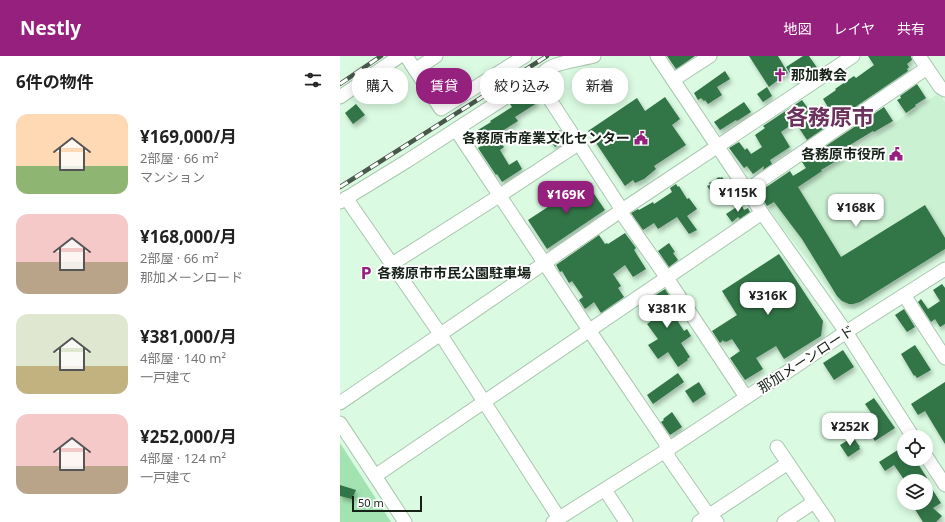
<!DOCTYPE html>
<html lang="ja">
<head>
<meta charset="utf-8">
<style>
	:root { --surface:#fff; --page:#f2f2f2; --text:#222; --muted:#767676; --accent:#95207e }
	body { margin:0; font-family:"Noto Sans","Noto Sans JP",sans-serif; background:var(--page); color:var(--text); height:100vh; display:flex; flex-direction:column; font-size:15px; white-space:nowrap }
	* { box-sizing:border-box; margin:0 }
	p { font-size:13px; color:var(--muted) }
	.icon { flex:none; width:22px; height:22px; fill:none; stroke:currentColor; stroke-width:2; stroke-linecap:round; stroke-linejoin:round }
	.map { position:relative; flex:1; overflow:hidden }
	.details { display:flex; flex-direction:column; background:var(--surface); width:340px }
	.details>* { flex:none }
	.guide { position:absolute; left:12px; top:12px; width:380px; height:36px; display:flex; gap:8px }
	.tools { position:absolute; left:557px; top:374px; display:grid; gap:8px }
	.tools a { display:grid; place-items:center; width:36px; height:36px; border-radius:50%; background:var(--surface); box-shadow:0 2px 10px #0003; font-size:20px }
	.scale { position:absolute; left:12px; bottom:10px; width:70px; box-sizing:border-box; padding-left:4px; border:2px solid #162118; border-top:0; font-size:11px; line-height:14px; white-space:nowrap; color:#162118; -webkit-text-stroke:3px #fff; paint-order:stroke }
	.price { position:absolute; translate:-50% -34px; padding:0 9px; border-radius:8px; background:#fff; color:#222; font-size:13px; line-height:26px; filter:drop-shadow(0 1px 2px #0008) }
	.price::after { content:''; position:absolute; left:50%; top:24px; width:12px; height:9px; margin-left:-6px; background:inherit; clip-path:polygon(0 0,100% 0,50% 100%) }
	.price.on { background:var(--accent); color:#fff }
	ul { padding:0; list-style:none }
	li { display:flex; align-items:center; gap:12px; height:100px; padding:0 16px }
	li span { display:grid; place-items:center; flex:none; width:112px; height:80px; border-radius:12px; color:#555 }
	li>.icon { margin-inline-start:auto }
	span .icon { width:48px; height:48px; fill:#fffc; stroke-width:1 }
	li b { font-size:17px }
	h2 { display:flex; justify-content:space-between; align-items:center; height:48px; padding:0 16px; font-size:17px }
	.tag { padding:0 14px; border-radius:16px; background:var(--surface); box-shadow:0 2px 10px #0003; font-size:14px; line-height:36px }
	.tag.on { background:var(--accent); color:#fff }
	header { display:flex; align-items:center; gap:24px; box-sizing:border-box; height:56px; padding:0 20px; background:var(--accent); color:#fff }
	header strong { font-size:19px }
	nav { display:flex; gap:22px; margin-inline-start:auto; font-size:14px }
	main { display:flex; flex:1; min-height:0 }
	.map>svg:first-child { display:block }
	.built { fill:#cbf1d3 }
	.green { fill:#a3e3b1 }
	.building { fill:#327446; filter:url(#shadow) }
	.lines { fill:none; stroke-linecap:round; stroke-linejoin:round }
	.minor-casing { stroke:#a9c7af; stroke-width:15 }
	.minor { stroke:#fff; stroke-width:13 }
	.rail-casing { stroke:#48584b; stroke-width:4.5 }
	.rail { stroke:#fff; stroke-width:3; stroke-dasharray:9; stroke-linecap:butt }
	.labels { text-anchor:middle; stroke-width:4; stroke-linejoin:round; paint-order:stroke }
	.poi-label { font-size:14px; font-weight:bold; fill:#162118; stroke:#fff; text-anchor:start }
	.street-label { font-size:14px; fill:#162118; stroke:#fff }
	.town-label { font-size:22px; font-weight:bold; fill:#6b325d; stroke:#fff }
</style>
</head>
<body>
<header>
<strong>Nestly</strong>
<nav><a>地図</a><a>レイヤ</a><a>共有</a></nav>
</header>
<main>
<section class="details">
<h2>6件の物件<svg class="icon" aria-label="filters" viewBox="0 0 24 24"><path d="M4 7h16M4 17h16"/><circle cx="9" cy="7" r="2"/><circle cx="15" cy="17" r="2"/></svg></h2>
<ul>
<li><span style="background:linear-gradient(#ffd9b3 65%,#8fb573 0)"><svg class="icon" aria-label="home" viewBox="0 0 24 24"><path d="M3 11l9-7 9 7M6 9v11h12V9"/></svg></span><div><b>¥169,000/月</b><p>2部屋 · 66 m²</p><p>マンション</p></div></li>
<li><span style="background:linear-gradient(#f6c9c9 60%,#b9a48a 0)"><svg class="icon" aria-label="home" viewBox="0 0 24 24"><path d="M3 11l9-7 9 7M6 9v11h12V9"/></svg></span><div><b>¥168,000/月</b><p>2部屋 · 66 m²</p><p>那加メーンロード</p></div></li>
<li><span style="background:linear-gradient(#dfe7d0 65%,#c2b280 0)"><svg class="icon" aria-label="home" viewBox="0 0 24 24"><path d="M3 11l9-7 9 7M6 9v11h12V9"/></svg></span><div><b>¥381,000/月</b><p>4部屋 · 140 m²</p><p>一戸建て</p></div></li>
<li><span style="background:linear-gradient(#f6c9c9 65%,#b9a48a 0)"><svg class="icon" aria-label="home" viewBox="0 0 24 24"><path d="M3 11l9-7 9 7M6 9v11h12V9"/></svg></span><div><b>¥252,000/月</b><p>4部屋 · 124 m²</p><p>一戸建て</p></div></li>
</ul>
</section>
<div class="map">
<svg width="605" height="466" viewBox="0 0 605 466">
	<defs>
		<filter id="shadow"><feDropShadow dx="2" dy="3.5" stdDeviation="2" flood-color="#0004"/></filter>
	</defs>
	<rect width="100%" height="100%" fill="#dafae1"/>
	<!-- built -->
	<polygon class="built" points="599,37 605,46 605,197 515,253 503,253 468,204 441,170 428,151"/>
	<!-- green -->
	<polygon class="green" points="0,387 51,466 0,466"/>
	<!-- building -->
	<g class="building">
		<polygon points="327,0 355,0 336,13"/>
		<polygon points="409,0 438,0 448,17 437,23 438,24 429,31"/>
		<polygon points="463,0 469,0 478,13 461,24 460,22 455,25 446,11"/>
		<polygon points="528,0 571,0 572,4 567,8 569,11 567,13 568,15 496,64 483,43 496,34 495,33 508,24 514,20 516,22 534,9"/>
		<polygon points="385,15 390,23 377,31 382,39 368,48 365,44 364,45 361,42 358,44 354,37"/>
		<polygon points="577,28 586,42 575,49 576,50 566,57 557,44 561,42 560,40"/>
		<polygon points="427,31 432,40 423,46 417,38"/>
		<polygon points="190,35 197,47 175,61 178,65 156,79 164,91 160,94 169,109 177,104 182,113 162,126 157,118 156,119 138,92 146,87 138,74 151,66 150,65 172,51 170,48"/>
		<polygon points="325,41 340,63 332,69 346,89 314,110 316,113 304,123 295,127 293,124 285,130 248,75 297,42 305,55"/>
		<polygon points="462,44 483,73 467,84 455,66 441,76 450,91 430,104 432,108 423,114 424,110 413,118 407,110 404,112 389,92 399,86 405,94 407,92 411,98 422,91 415,79 425,72 423,70"/>
		<polygon points="404,46 411,56 397,65 396,64 380,74 374,66"/>
		<polygon points="16,48 25,59 13,68 5,57"/>
		<polygon points="544,51 553,65 534,76 533,75 500,95 503,101 481,114 482,115 458,131 501,201 585,149 605,182 605,193 520,246 513,248 509,248 502,245 497,240 462,183 434,146 427,150 419,136 450,115 453,120 466,112 462,106"/>
		<polygon points="220,74 226,82 220,86 221,87 215,91 208,81 218,75 219,75"/>
		<polygon points="379,121 380,122 382,121 391,133 376,143 367,130 370,129 369,127"/>
		<polygon points="246,126 265,154 207,193 188,164"/>
		<polygon points="336,128 338,131 339,130 347,143 349,142 357,153 347,160 357,174 349,178 337,161 318,173 314,167 303,174 291,157 298,153 299,154 313,146 314,148 332,136 330,132"/>
		<polygon points="401,148 404,154 408,152 410,156 400,163 398,161 392,166 386,158"/>
		<polygon points="285,177 296,192 294,194 306,213 293,221 285,209 273,218 281,230 278,232 284,241 261,257 254,246 245,253 239,244 243,241 232,225 229,227 222,215 220,216 216,209 259,179 265,188 267,187 268,188"/>
		<polygon points="329,187 335,196 333,197 338,204 329,211 318,195"/>
		<polygon points="439,198 483,265 481,280 444,303 436,290 416,302 423,313 405,324 390,302 400,295 392,283 386,286 385,285 384,286 383,284 380,287 372,275 397,259 382,235"/>
		<polygon points="602,228 605,232 605,268 600,271 595,263 591,266 578,246 581,243 588,253 600,245 593,234"/>
		<polygon points="325,233 335,249 333,250 338,259 335,261 344,275 347,273 351,280 341,287 350,301 347,303 348,304 338,311 328,296 318,303 308,289 318,283 307,268 317,261 306,245"/>
		<polygon points="564,253 575,271 567,276 555,259"/>
		<polygon points="575,289 591,314 577,322 575,319 574,320 561,298"/>
		<polygon points="503,294 514,311 494,324 483,307"/>
		<polygon points="338,317 344,326 313,348 307,339"/>
		<polygon points="359,326 366,338 353,347 345,335"/>
		<polygon points="605,326 605,388 585,355 578,359 571,348"/>
		<polygon points="534,342 555,372 535,385 530,378 533,376 528,369 536,364 525,348"/>
		<polygon points="332,356 342,371 330,379 321,366 324,364 323,363"/>
		<polygon points="513,381 520,391 519,391 520,393 508,401 500,389"/>
		<polygon points="564,390 564,403 575,403 587,422 582,425 565,425 554,409 545,415 539,406"/>
		<polygon points="0,429 16,434 12,443 0,440"/>
		<polygon points="592,433 601,447 593,452 602,460 596,466 583,466 571,447 586,447 586,437"/>
	</g>
	<g class="lines">
		<!-- minor casing -->
		<g class="minor-casing">
			<g id="minor">
				<polyline points="66,0 101,53 185,0"/>
				<path d="M 254,0 C 240,5 189,6 203,33 L 282,154"/>
				<polyline points="317,0 422,157 506,276 573,381"/>
				<polyline points="579,0 600,31 605,34"/>
				<polyline points="75,14 96,0"/>
				<polyline points="333,24 370,0"/>
				<polyline points="0,41 60,0"/>
				<polyline points="116,74 249,274 325,386 329,402 365,454 377,466"/>
				<polyline points="407,134 587,12"/>
				<polyline points="6,142 101,279 219,462"/>
				<polyline points="0,146 67,105 191,25 201,21"/>
				<polyline points="280,155 327,222 406,341"/>
				<polyline points="52,208 159,140 238,88"/>
				<polyline points="564,239 605,302"/>
				<polyline points="0,347 282,154 513,0"/>
				<polyline points="0,367 35,420 65,466"/>
				<polyline points="437,391 488,466"/>
				<polyline points="586,400 605,429"/>
				<polyline points="35,420 422,157"/>
				<polyline points="265,434 286,466"/>
				<polyline points="213,466 327,394 422,331 447,316 506,276 605,213"/>
				<polyline points="359,466 448,407"/>
				<polyline points="444,466 474,446"/>
			</g>
		</g>
		<!-- minor -->
		<use href="#minor" class="minor"/>
		<!-- rail casing -->
		<g class="rail-casing">
			<g id="rail">
				<polyline points="0,28 41,0"/>
				<polyline points="0,131 207,0"/>
			</g>
		</g>
		<!-- rail -->
		<use href="#rail" class="rail"/>
	</g>
	<!-- icons -->
	<defs>
		<g id="church-bare" transform="scale(1.08)"><path d="M-1.2-6h2.4v3.5h3.3v2.4h-3.3V6h-2.4V-.1h-3.3v-2.4h3.3Z" fill="#95207e" stroke="#fff" stroke-width="2.5" paint-order="stroke"/></g>
		<g id="civic-bare" transform="scale(1.08)"><path d="M-.6-6.5H3V-4.5H.6V-3L4-1V1h2V6H-6V1h2V-1L-.6-3ZM-1.2 2.5V6h2.4V2.5Z" fill="#95207e" stroke="#fff" stroke-width="2.5" paint-order="stroke"/></g>
		<g id="parking-bare" transform="scale(1.08)"><path d="M-3.5-5.5H1a3.5 3.5 0 0 1 0 7H-1V5.5H-3.5ZM-1-3.4V-.6H.8a1.4 1.4 0 0 0 0-2.8Z" fill="#95207e" stroke="#fff" stroke-width="2.5" paint-order="stroke"/></g>
	</defs>
	<g fill-rule="evenodd">
		<use href="#church-bare" x="440" y="19"/>
		<use href="#civic-bare" x="301" y="82"/>
		<use href="#civic-bare" x="556" y="98"/>
		<use href="#parking-bare" x="26" y="217"/>
	</g>
	<g class="labels">
		<!-- poi labels -->
		<g class="poi-label">
			<text x="451" y="24">那加教会</text>
			<text x="290" y="87" text-anchor="end">各務原市産業文化センター</text>
			<text x="545" y="103" text-anchor="end">各務原市役所</text>
			<text x="37" y="222">各務原市市民公園駐車場</text>
		</g>
		<!-- street labels -->
		<g class="street-label">
			<text transform="translate(466 303) rotate(-33)" y="5">那加メーンロード</text>
		</g>
		<!-- town labels -->
		<g class="town-label">
			<text x="490" y="69">各務原市</text>
		</g>
	</g>
</svg>
<div class="tools">
<a><svg class="icon" aria-label="locate" viewBox="0 0 24 24"><circle cx="12" cy="12" r="6"/><path d="M12 2v4M12 18v4M2 12h4M18 12h4"/></svg></a>
<a><svg class="icon" aria-label="layers" viewBox="0 0 24 24"><path d="M12 4l9 5-9 5-9-5zM3 14l9 5 9-5"/></svg></a>
</div>
<div class="scale">50 m</div>
<b class="price" style="left:398px;top:157px">¥115K</b>
<b class="price on" style="left:226px;top:159px">¥169K</b>
<b class="price" style="left:516px;top:172px">¥168K</b>
<b class="price" style="left:428px;top:260px">¥316K</b>
<b class="price" style="left:327px;top:273px">¥381K</b>
<b class="price" style="left:510px;top:391px">¥252K</b>
<div class="guide">
<a class="tag">購入</a>
<a class="tag on">賃貸</a>
<a class="tag">絞り込み</a>
<a class="tag">新着</a>
</div>
</div>
</main>
</body>
</html>
